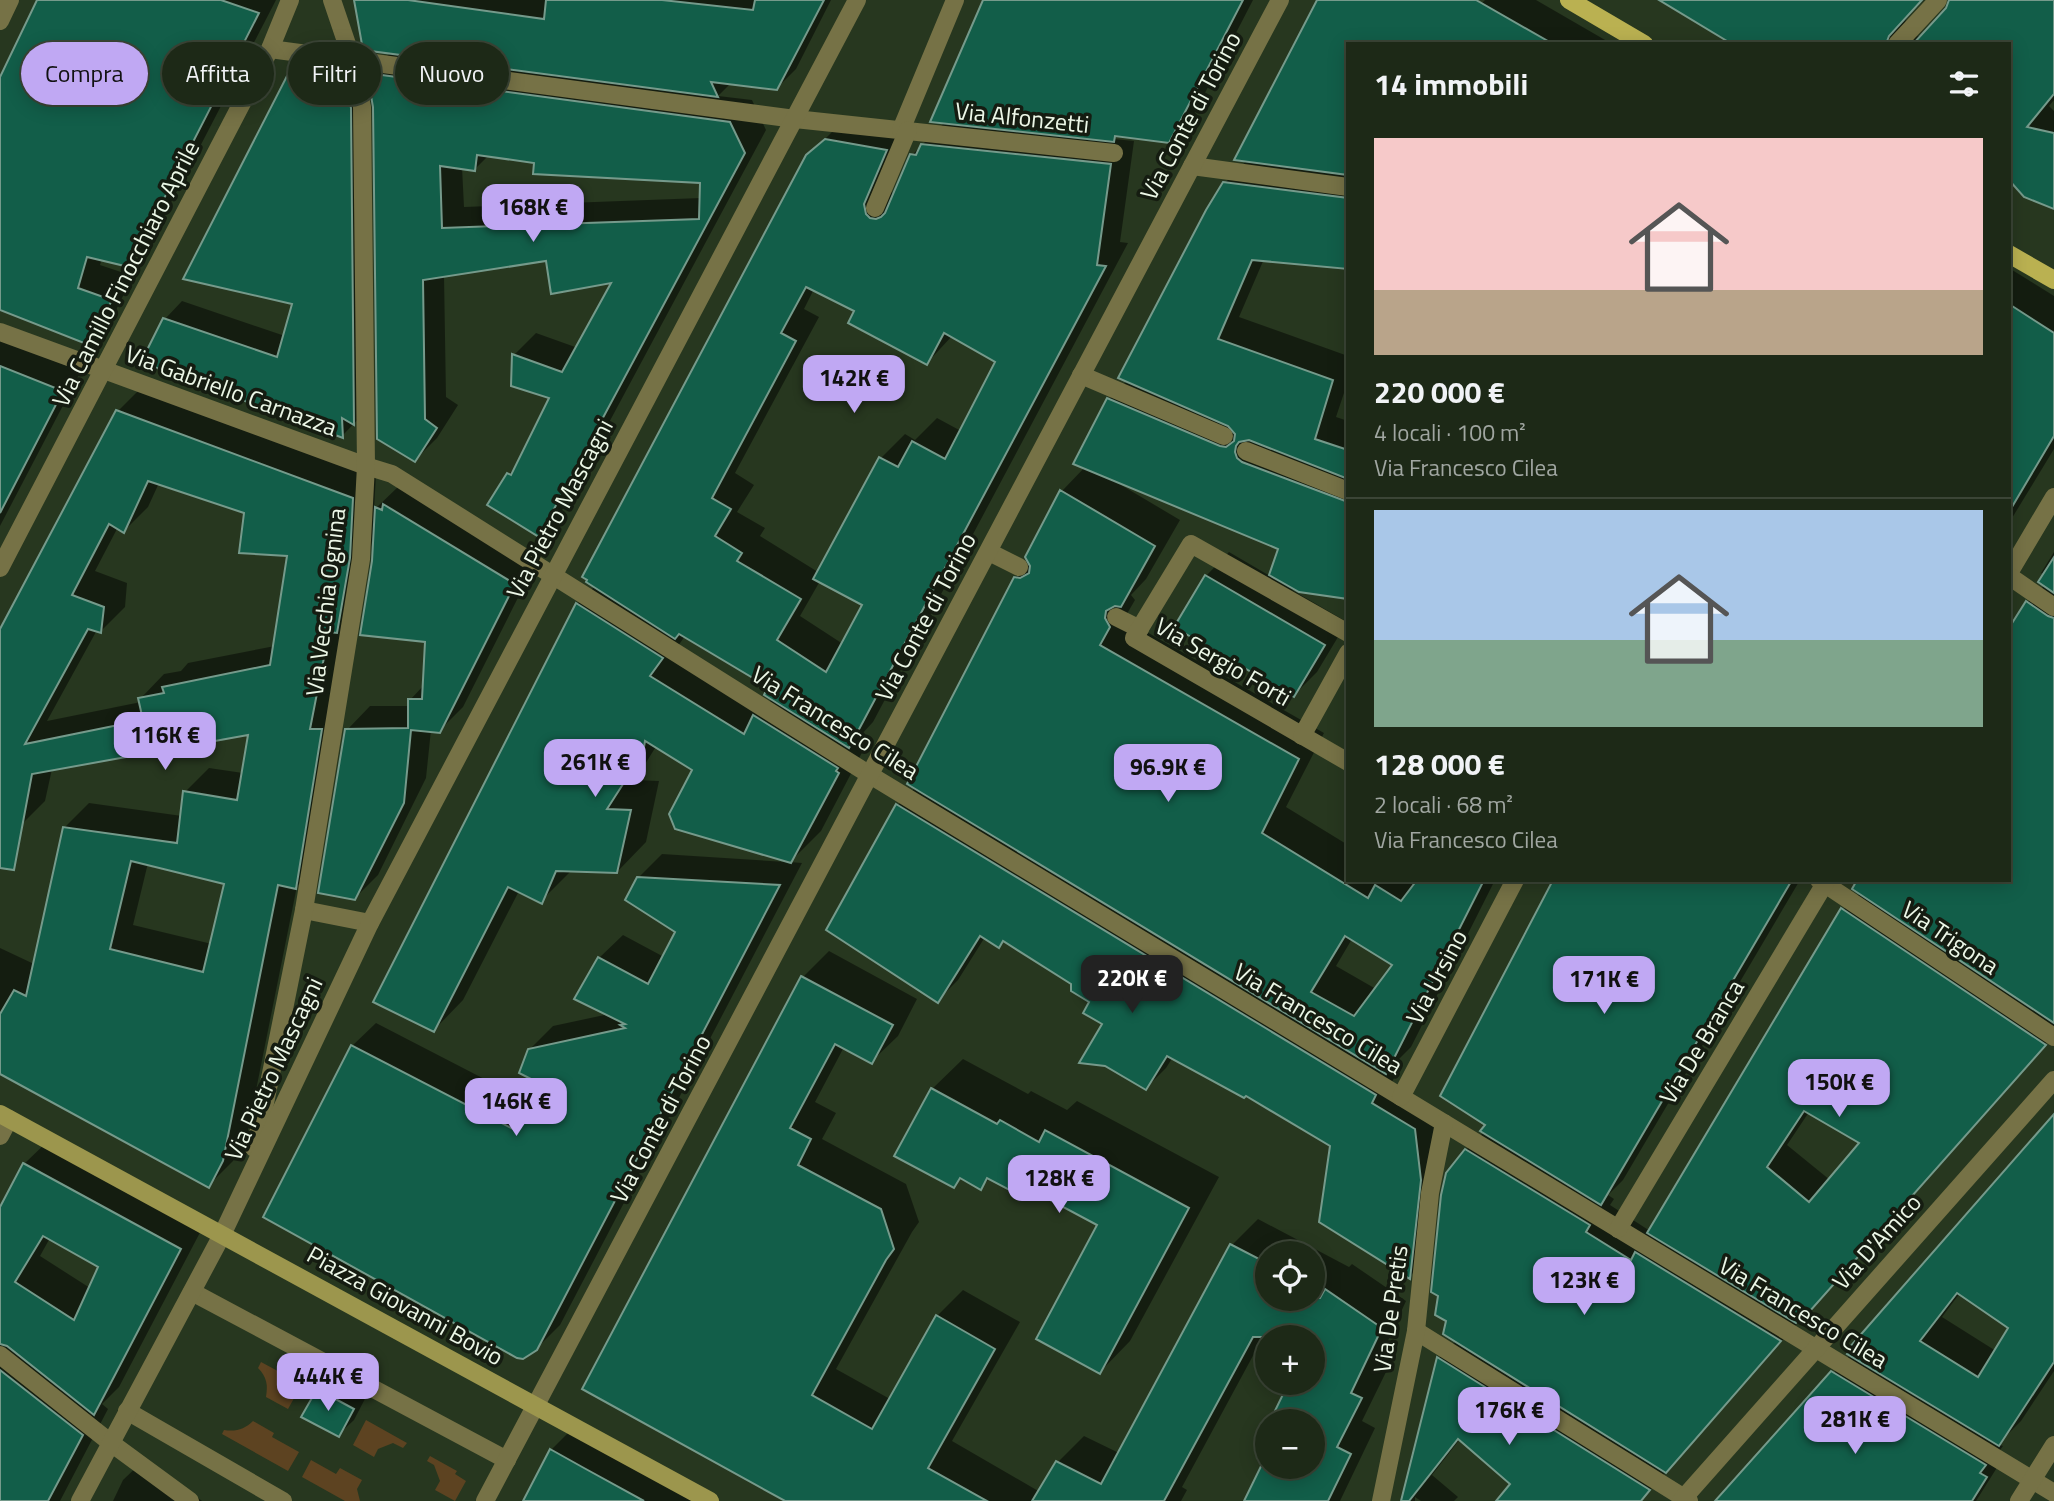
<!DOCTYPE html>
<html lang="it">
<head>
<meta charset="utf-8">
<style>
	:root { --surface:#1d2917; --page:#253120; --text:#f1f3f6; --muted:#a0a6a1; --line:#3b4536; --accent:#c0a8f3 }
	body { margin:0; font-family:"Titillium Web",sans-serif; background:var(--page); color:var(--text); height:100vh; display:flex; flex-direction:column; font-size:26px; white-space:nowrap }
	* { box-sizing:border-box; margin:0 }
	p { font-size:23px; color:var(--muted) }
	.icon { flex:none; width:38px; height:38px; fill:none; stroke:currentColor; stroke-width:2; stroke-linecap:round; stroke-linejoin:round }
	.map { position:relative; flex:1; overflow:hidden }
	.details { position:absolute; left:1346px; top:42px; width:665px; height:840px; display:flex; flex-direction:column; background:var(--surface); border-radius:0px; box-shadow:0 4px 18px #0003,0 0 0 2px var(--line) }
	.details>* { flex:none }
	.banner { position:absolute; left:21px; top:42px; width:665px; height:63px; display:flex; gap:14px }
	.controls { position:absolute; left:1255px; top:1241px; display:grid; gap:14px }
	.controls a { display:grid; place-items:center; width:70px; height:70px; border-radius:50%; background:var(--surface); box-shadow:0 4px 18px #0003,0 0 0 2px var(--line); font-size:35px }
	.price { position:absolute; translate:-50% -60px; padding:0 16px; border-radius:14px; background:var(--accent); color:#111; font-size:23px; line-height:46px; filter:drop-shadow(0 2px 4px #0008) }
	.price::after { content:''; position:absolute; left:50%; top:42px; width:21px; height:16px; margin-left:-10px; background:inherit; clip-path:polygon(0 0,100% 0,50% 100%) }
	.price.on { background:#222; color:#fff }
	ul { padding:0; list-style:none }
	li { display:grid; align-content:center; gap:14px; height:371px; padding:0 28px }
	li+li { border-top:2px solid var(--line) }
	li span { display:grid; place-items:center; height:217px; border-radius:0px; color:#555 }
	li>.icon { margin-inline-start:auto }
	span .icon { width:126px; height:126px; fill:#fffc; stroke-width:1 }
	li b { font-size:30px }
	h2 { display:flex; justify-content:space-between; align-items:center; height:84px; padding:0 28px; font-size:30px }
	.pill { padding:0 24px; border-radius:32px; background:var(--surface); box-shadow:0 4px 18px #0003,0 0 0 2px var(--line); font-size:24px; line-height:63px }
	.pill.on { background:var(--accent); color:#111 }
	.map>svg:first-child { display:block }
	.green { fill:#5d4321 }
	.shadow { fill:#0007; fill-rule:evenodd }
	.building { fill:#125e49; stroke:#759a8b; stroke-width:2; fill-rule:evenodd }
	.lines { fill:none; stroke-linecap:round; stroke-linejoin:round }
	.lane { stroke:#767246; stroke-width:18 }
	.street { stroke:#767246; stroke-width:18 }
	.secondary { stroke:#9c964d; stroke-width:18 }
	.primary { stroke:#bab151; stroke-width:18 }
	.labels { text-anchor:middle; stroke-width:7; stroke-linejoin:round; paint-order:stroke }
	.street-label { font-size:24px; fill:#ecf7e7; stroke:#151c11 }
</style>
</head>
<body>
<div class="map">
<svg width="2054" height="1501" viewBox="0 0 2054 1501">
	<rect width="100%" height="100%" fill="#27371f"/>
	<!-- green -->
	<g class="green">
		<path d="M 261,1362 L 302,1384 L 288,1409 L 266,1397 C 268,1385 267,1377 258,1368 Z"/>
		<polygon points="366,1420 407,1443 403,1448 393,1443 378,1449 374,1457 353,1445"/>
		<path d="M 253,1421 L 274,1433 L 272,1437 L 299,1452 L 288,1471 L 222,1434 L 224,1430 C 236,1432 245,1429 253,1421 Z"/>
		<polygon points="430,1456 457,1471 455,1474 466,1481 455,1501 435,1490 440,1481 434,1465 427,1461"/>
		<polygon points="311,1460 336,1474 340,1468 362,1480 357,1489 360,1501 345,1501 302,1477"/>
	</g>
	<!-- shadow -->
	<g class="shadow">
		<path d="M 39,0 L 276,0 L 151,241 L 128,265 L 102,259 L 100,265 L 133,276 L 111,320 L 88,343 L 0,309 L 0,82 ZM 114,291 L 117,293 L 104,318 L 100,318 Z"/>
		<path d="M 356,0 L 831,0 L 796,69 L 776,89 L 731,83 L 718,96 L 752,100 L 766,130 L 561,512 L 539,534 L 509,474 L 518,465 L 552,397 L 513,385 L 514,355 L 536,333 L 578,348 L 615,281 L 547,258 L 444,275 L 446,397 L 458,405 L 437,438 L 415,460 L 375,107 L 369,74 L 391,52 ZM 489,155 L 701,181 L 701,198 L 464,207 L 462,167 L 475,169 Z"/>
		<path d="M 984,0 L 1253,0 L 1192,118 L 1168,141 L 1119,135 L 1114,139 L 1134,141 L 1120,242 L 1128,243 L 873,722 L 861,735 L 866,738 L 865,741 L 867,743 L 821,831 L 790,862 L 802,863 L 560,1325 L 536,1349 L 352,1046 L 376,1023 L 533,1104 L 543,1083 L 529,1050 L 553,1026 L 609,1014 L 599,958 L 623,935 L 664,957 L 677,932 L 638,878 L 662,854 L 787,862 L 695,769 L 657,745 L 635,780 L 659,781 L 646,842 L 617,872 L 572,870 L 541,901 L 519,891 L 463,1000 L 434,1030 L 577,604 L 595,586 L 808,156 L 832,132 L 910,126 L 889,190 L 895,195 L 912,155 L 945,122 ZM 814,289 L 857,311 L 927,363 L 952,336 L 998,361 L 961,431 L 937,418 L 915,440 L 905,434 L 881,458 L 818,572 L 760,536 L 765,528 L 737,512 L 754,485 L 735,473 L 819,317 L 804,309 ZM 820,581 L 865,605 L 843,644 L 800,616 ZM 685,636 L 770,686 L 773,698 L 769,702 L 678,646 Z"/>
		<path d="M 1319,0 L 1471,0 L 1348,44 L 1348,267 L 1264,259 L 1239,317 L 1348,356 L 1348,381 L 1336,417 L 1348,421 L 1348,597 L 1292,590 L 1347,622 L 1317,672 L 1294,695 L 1206,576 L 1229,552 L 1270,576 L 1280,548 L 1117,480 L 1116,482 L 1180,520 L 1146,579 L 1131,595 L 1135,600 L 1124,619 L 1324,733 L 1286,807 L 1348,845 L 1348,880 L 1495,880 L 1411,1047 L 1388,1070 L 1396,1074 L 1392,1082 L 1435,1108 L 1430,1256 L 1410,1276 L 1332,1145 L 1246,1094 L 1173,1057 L 1166,1068 L 1146,1088 L 1091,1001 L 1073,983 L 1004,940 L 985,937 L 958,980 L 937,1001 L 898,805 L 916,787 L 1015,578 L 1031,563 L 1027,557 L 1062,491 L 1085,467 L 1108,400 L 1127,381 L 1225,183 L 1247,160 ZM 1352,939 L 1395,965 L 1376,989 L 1336,966 Z"/>
		<polygon points="1485,0 1536,0 1612,44 1475,44 1482,3"/>
		<polygon points="1662,0 1922,0 1907,16 1904,27 1915,37 1925,34 1948,8 1950,0 2054,0 2054,100 2049,106 2054,111 2054,204 2009,177 2009,44 1738,44"/>
		<polygon points="307,57 361,60 367,90 371,406 342,436 143,361 165,319 182,301 285,336 294,302 289,75"/>
		<polygon points="2009,268 2054,296 2054,449 2009,523"/>
		<polygon points="0,340 81,371 0,526"/>
		<path d="M 142,387 L 376,474 L 374,510 L 400,485 L 537,560 L 463,707 L 439,731 L 431,730 L 426,778 L 378,875 L 355,898 L 347,730 L 370,706 L 410,706 L 410,700 L 424,685 L 427,640 L 374,561 L 375,535 L 373,534 L 320,863 L 297,886 L 247,1135 L 233,1161 L 209,1185 L 0,1072 L 0,948 L 34,964 L 64,828 L 89,803 L 182,816 L 185,792 L 209,768 L 243,773 L 251,733 L 52,769 L 45,801 L 21,825 L 0,820 L 0,633 L 118,411 ZM 159,483 L 246,512 L 289,555 L 275,646 L 188,663 L 181,671 L 164,674 L 140,699 L 141,702 L 47,721 L 97,630 L 101,631 L 125,607 L 127,583 L 95,571 L 118,527 L 124,531 L 148,507 ZM 148,863 L 227,882 L 212,944 L 133,925 Z"/>
		<path d="M 2054,552 L 2054,1034 L 1640,1501 L 1499,1501 L 1513,1484 L 1460,1439 L 1432,1475 L 1458,1497 L 1454,1501 L 1421,1501 L 1415,1497 L 1415,1501 L 1402,1501 L 1439,1358 L 1456,1341 L 1466,1150 L 1484,1132 L 1487,1125 L 1555,880 L 1800,880 L 1623,1180 L 1608,1195 L 1614,1199 L 1610,1205 L 1650,1231 L 1843,910 L 1861,892 L 2009,880 L 2009,633 L 2027,602 L 2045,585 L 2045,575 L 2041,573 ZM 1809,1112 L 1862,1143 L 1830,1180 L 1787,1145 Z"/>
		<path d="M 829,951 L 917,999 L 898,1036 L 872,1061 L 844,1047 L 815,1102 L 836,1113 L 822,1139 L 906,1184 L 919,1222 L 912,1232 L 836,1369 L 890,1399 L 937,1316 L 963,1290 L 1020,1322 L 952,1441 L 1040,1492 L 1058,1462 L 1084,1436 L 1119,1453 L 1232,1245 L 1258,1219 L 1349,1267 L 1352,1264 L 1406,1301 L 1376,1367 L 1386,1372 L 1362,1421 L 1375,1428 L 1340,1501 L 1246,1501 L 1267,1458 L 1267,1466 L 1312,1466 L 1312,1421 L 1285,1421 L 1312,1382 L 1312,1337 L 1267,1337 L 1267,1342 L 1262,1339 L 1182,1487 L 1187,1490 L 1181,1501 L 787,1501 L 584,1388 L 803,977 ZM 1267,1253 L 1312,1253 L 1312,1298 L 1267,1298 Z"/>
		<polygon points="963,1059 1028,1094 1031,1091 1067,1110 1077,1101 1219,1177 1130,1341 1100,1372 1099,1224 1029,1186 1021,1194 990,1178 981,1187 962,1178 954,1186 932,1089"/>
		<path d="M 2054,1116 L 2054,1371 L 2021,1421 L 1998,1444 L 2003,1446 L 1997,1454 L 2003,1458 L 1976,1501 L 1718,1501 L 1851,1354 ZM 1960,1293 L 2011,1328 L 1996,1351 L 1942,1317 Z"/>
		<path d="M 50,1139 L 205,1223 L 119,1387 L 102,1404 L 108,1409 L 60,1501 L 0,1501 L 0,1211 L 24,1164 ZM 50,1238 L 100,1266 L 90,1288 L 40,1256 Z"/>
		<polygon points="334,1375 368,1393 354,1420 338,1435 318,1390"/>
		<polygon points="572,1429 701,1501 524,1501 551,1450"/>
		<polygon points="146,1458 202,1501 113,1501 123,1480"/>
	</g>
	<!-- building -->
	<g class="building">
		<polygon points="37,0 221,0 259,13 129,267 87,257 78,288 112,300 89,345 0,310 0,77"/>
		<polygon points="354,0 408,0 544,19 546,0 662,0 753,10 755,0 824,0 777,90 711,82 718,97 363,50"/>
		<polygon points="983,0 1243,0 1169,143 1115,136 1114,142 930,122"/>
		<polygon points="1317,0 1476,0 1553,44 1348,44 1348,175 1234,160"/>
		<polygon points="1659,0 1922,0 1889,36 1886,44 1732,44"/>
		<polygon points="1949,0 2054,0 2054,94 2027,127 2054,133 2054,209 2024,197 2009,180 2009,44 1913,44 1946,8"/>
		<path d="M 367,73 L 730,122 L 745,153 L 539,537 L 487,505 L 507,473 L 511,475 L 549,398 L 511,386 L 512,354 L 562,372 L 611,283 L 551,294 L 546,261 L 423,280 L 425,419 L 437,428 L 415,462 L 377,439 L 373,107 ZM 477,155 L 534,163 L 533,174 L 700,183 L 699,219 L 442,228 L 440,166 L 475,171 Z"/>
		<polygon points="288,74 344,76 351,108 354,425 342,418 343,438 141,362 163,318 277,357 292,304 183,279"/>
		<path d="M 825,139 L 887,150 L 864,204 L 866,214 L 870,218 L 876,219 L 881,217 L 885,213 L 910,154 L 916,155 L 921,144 L 1111,164 L 1097,265 L 1106,266 L 849,748 L 764,695 L 768,687 L 679,634 L 675,639 L 586,582 L 587,580 L 582,577 L 806,155 ZM 806,287 L 854,311 L 848,323 L 927,365 L 944,333 L 995,362 L 945,459 L 912,441 L 898,467 L 879,457 L 813,579 L 862,605 L 826,672 L 777,640 L 801,599 L 737,561 L 742,553 L 715,536 L 731,509 L 712,498 L 796,341 L 781,333 Z"/>
		<polygon points="1223,182 1348,198 1348,269 1252,260 1218,339 1333,380 1315,439 1348,450 1348,479 1249,440 1239,442 1236,446 1235,452 1237,458 1242,462 1348,502 1348,599 1299,592 1269,575 1278,549 1073,464 1107,398 1220,446 1226,447 1234,441 1235,434 1228,426 1118,378 1206,210"/>
		<polygon points="2009,304 2054,333 2054,436 2009,512"/>
		<polygon points="0,366 63,391 0,513"/>
		<path d="M 116,410 L 353,498 L 350,558 L 337,633 L 329,632 L 310,729 L 322,729 L 296,889 L 278,885 L 223,1161 L 209,1188 L 0,1074 L 0,1014 L 14,990 L 26,996 L 63,827 L 177,843 L 183,791 L 237,800 L 248,735 L 32,774 L 14,870 L 0,868 L 0,629 ZM 148,481 L 244,513 L 239,553 L 287,556 L 270,665 L 162,687 L 164,693 L 138,698 L 143,720 L 25,744 L 88,629 L 101,633 L 104,607 L 72,595 L 109,524 L 124,533 ZM 131,861 L 224,884 L 203,972 L 110,949 Z"/>
		<path d="M 1060,490 L 1155,546 L 1121,607 L 1115,606 L 1106,611 L 1105,618 L 1110,627 L 1100,645 L 1299,759 L 1262,833 L 1368,898 L 1375,885 L 1401,901 L 1417,880 L 1484,880 L 1386,1074 L 907,784 L 1014,577 L 1020,578 L 1029,573 L 1030,566 L 1025,557 ZM 1345,936 L 1392,965 L 1354,1016 L 1311,992 Z"/>
		<polygon points="383,504 515,584 440,733 411,730 404,803 355,900 318,893 345,729 408,728 408,699 422,699 425,642 360,635 372,561 375,507 382,510"/>
		<polygon points="2054,557 2054,593 2038,582"/>
		<polygon points="1205,575 1325,645 1294,697 1174,627"/>
		<polygon points="2026,601 2048,616 2054,618 2054,1023 1852,889 1857,880 2009,880 2009,628"/>
		<polygon points="576,603 663,658 650,676 744,734 753,715 838,768 836,771 839,773 791,863 675,829 669,814 692,770 645,741 643,753 607,809 631,810 617,873 556,871 542,904 508,887 434,1032 373,1002"/>
		<polygon points="896,804 1376,1095 1372,1103 1415,1129 1421,1180 1410,1279 1319,1222 1330,1146 1246,1096 1244,1098 1167,1056 1146,1090 1105,1066 1079,1063 1102,1024 1083,1013 1089,1002 1071,991 1071,984 1003,941 999,948 980,936 938,1003 826,930"/>
		<polygon points="637,877 780,885 537,1350 523,1359 517,1358 263,1217 351,1045 517,1131 541,1084 519,1073 528,1049 625,1028 620,1025 625,1024 574,999 598,957 648,984 675,932 625,900"/>
		<polygon points="1553,880 1792,880 1601,1205 1480,1131 1485,1125 1440,1096"/>
		<path d="M 1841,908 L 2046,1045 L 1802,1320 L 1800,1319 L 1796,1323 L 1647,1233 ZM 1804,1111 L 1859,1143 L 1809,1202 L 1767,1167 Z"/>
		<polygon points="801,976 893,1025 872,1064 835,1044 790,1128 811,1139 798,1165 881,1209 894,1249 886,1260 812,1395 872,1429 936,1315 995,1349 928,1468 987,1501 785,1501 582,1389"/>
		<polygon points="931,1088 997,1124 1000,1120 1039,1142 1045,1130 1189,1208 1100,1374 1036,1339 1097,1225 1026,1187 1021,1196 987,1178 981,1190 960,1178 954,1188 894,1156"/>
		<path d="M 2054,1114 L 2054,1362 L 1999,1446 L 1847,1354 L 1851,1349 L 1849,1348 ZM 1957,1293 L 2008,1328 L 1978,1377 L 1920,1341 Z"/>
		<polygon points="1465,1149 1590,1225 1586,1232 1631,1260 1635,1252 1781,1341 1666,1473 1443,1334 1446,1321 1435,1315 1438,1296 1431,1292 1441,1195 1446,1173"/>
		<path d="M 23,1163 L 181,1249 L 94,1415 L 7,1346 L 0,1344 L 0,1207 ZM 43,1236 L 98,1267 L 74,1320 L 15,1282 Z"/>
		<polygon points="1230,1244 1267,1263 1267,1298 1320,1298 1325,1289 1382,1328 1351,1393 1362,1398 1337,1447 1351,1454 1328,1501 1244,1501 1267,1454 1267,1466 1312,1466 1312,1421 1270,1421 1289,1382 1312,1382 1312,1337 1253,1337 1164,1501 1032,1501 1056,1461 1101,1484"/>
		<polygon points="1437,1357 1650,1490 1641,1501 1496,1501 1510,1484 1458,1439 1409,1501 1401,1501"/>
		<polygon points="0,1370 83,1435 48,1501 0,1501"/>
		<polygon points="1831,1371 1986,1465 1980,1473 1987,1477 1972,1501 1715,1501"/>
		<polygon points="317,1389 354,1409 339,1437 301,1417"/>
		<polygon points="550,1449 584,1468 644,1501 523,1501"/>
	</g>
	<g class="lines">
		<!-- lane -->
		<g class="lane">
			<polyline points="0,21 10,0"/>
			<polyline points="989,552 1019,567"/>
			<polyline points="1116,617 1140,629"/>
		</g>
		<!-- street -->
		<g class="street">
			<polyline points="1897,44 1938,0"/>
			<polyline points="270,49 795,119 1114,153"/>
			<polyline points="901,130 955,0"/>
			<polyline points="1192,166 1348,187"/>
			<polyline points="875,208 908,130"/>
			<polyline points="0,332 366,466 392,474 870,775 2054,1493"/>
			<polyline points="1081,375 1224,436"/>
			<polyline points="1246,451 1348,491"/>
			<polyline points="0,568 270,49 290,0"/>
			<polyline points="2009,573 2054,497"/>
			<polyline points="2009,576 2054,607"/>
			<polyline points="1348,633 1191,544 1134,638 1348,762"/>
			<polyline points="1302,736 1348,653"/>
			<polyline points="1819,880 2054,1037"/>
			<polyline points="304,910 370,923"/>
			<polyline points="1401,1097 1515,880"/>
			<polyline points="0,1136 9,1119"/>
			<polyline points="254,1148 261,1123 304,910 361,559 366,466 362,107 352,59 332,0"/>
			<polyline points="1618,1229 1827,880"/>
			<polyline points="192,1292 507,1460"/>
			<polyline points="1416,1331 1689,1501"/>
			<polyline points="0,1355 111,1443 190,1501"/>
			<polyline points="127,1411 283,1501"/>
			<polyline points="80,1501 222,1235 370,923 857,0"/>
			<polyline points="485,1501 1280,0"/>
			<polyline points="1381,1501 1416,1331 1430,1193 1444,1123"/>
			<polyline points="1681,1501 2054,1080"/>
			<polyline points="2019,1501 2054,1445"/>
		</g>
		<!-- secondary -->
		<polyline class="secondary" points="0,1114 710,1501"/>
		<!-- primary -->
		<g class="primary">
			<polyline points="1569,0 1644,44"/>
			<polyline points="2009,254 2054,280"/>
		</g>
	</g>
	<g class="labels">
		<!-- street labels -->
		<g class="street-label">
			<text transform="translate(1191 116) rotate(-62)" y="8">Via Conte di Torino</text>
			<text transform="translate(1022 118) rotate(6)" y="8">Via Alfonzetti</text>
			<text transform="translate(126 274) rotate(-63)" y="8">Via Camillo Finocchiaro Aprile</text>
			<text transform="translate(231 391) rotate(20)" y="8">Via Gabriello Carnazza</text>
			<text transform="translate(560 509) rotate(-62)" y="8">Via Pietro Mascagni</text>
			<text transform="translate(326 602) rotate(-83)" y="8">Via Vecchia Ognina</text>
			<text transform="translate(926 617) rotate(-62)" y="8">Via Conte di Torino</text>
			<text transform="translate(1223 662) rotate(30)" y="8">Via Sergio Forti</text>
			<text transform="translate(835 723) rotate(32)" y="8">Via Francesco Cilea</text>
			<text transform="translate(1950 938) rotate(34)" y="8">Via Trigona</text>
			<text transform="translate(1437 977) rotate(-62)" y="8">Via Ursino</text>
			<text transform="translate(1318 1019) rotate(31)" y="8">Via Francesco Cilea</text>
			<text transform="translate(1702 1042) rotate(-59)" y="8">Via De Branca</text>
			<text transform="translate(274 1069) rotate(-65)" y="8">Via Pietro Mascagni</text>
			<text transform="translate(661 1119) rotate(-62)" y="8">Via Conte di Torino</text>
			<text transform="translate(1877 1242) rotate(-48)" y="8">Via D'Amico</text>
			<text transform="translate(405 1306) rotate(29)" y="8">Piazza Giovanni Bovio</text>
			<text transform="translate(1391 1309) rotate(-82)" y="8">Via De Pretis</text>
			<text transform="translate(1803 1313) rotate(31)" y="8">Via Francesco Cilea</text>
		</g>
	</g>
</svg>
<div class="controls">
<a><svg class="icon" aria-label="locate" viewBox="0 0 24 24"><circle cx="12" cy="12" r="6"/><path d="M12 2v4M12 18v4M2 12h4M18 12h4"/></svg></a>
<a>+</a>
<a>−</a>
</div>
<b class="price" style="left:533px;top:244px">168K €</b>
<b class="price" style="left:854px;top:415px">142K €</b>
<b class="price" style="left:165px;top:772px">116K €</b>
<b class="price" style="left:595px;top:799px">261K €</b>
<b class="price" style="left:1168px;top:804px">96.9K €</b>
<b class="price on" style="left:1132px;top:1015px">220K €</b>
<b class="price" style="left:1604px;top:1016px">171K €</b>
<b class="price" style="left:1839px;top:1119px">150K €</b>
<b class="price" style="left:516px;top:1138px">146K €</b>
<b class="price" style="left:1059px;top:1215px">128K €</b>
<b class="price" style="left:1584px;top:1317px">123K €</b>
<b class="price" style="left:328px;top:1413px">444K €</b>
<b class="price" style="left:1509px;top:1447px">176K €</b>
<b class="price" style="left:1855px;top:1456px">281K €</b>
<div class="banner">
<a class="pill on">Compra</a>
<a class="pill">Affitta</a>
<a class="pill">Filtri</a>
<a class="pill">Nuovo</a>
</div>
<section class="details">
<h2>14 immobili<svg class="icon" aria-label="filters" viewBox="0 0 24 24"><path d="M4 7h16M4 17h16"/><circle cx="9" cy="7" r="2"/><circle cx="15" cy="17" r="2"/></svg></h2>
<ul>
<li><span style="background:linear-gradient(#f6c9c9 70%,#b9a48a 0)"><svg class="icon" aria-label="home" viewBox="0 0 24 24"><path d="M3 11l9-7 9 7M6 9v11h12V9"/></svg></span><div><b>220 000 €</b><p>4 locali · 100 m²</p><p>Via Francesco Cilea</p></div></li>
<li><span style="background:linear-gradient(#a9c7e8 60%,#7fa58c 0)"><svg class="icon" aria-label="home" viewBox="0 0 24 24"><path d="M3 11l9-7 9 7M6 9v11h12V9"/></svg></span><div><b>128 000 €</b><p>2 locali · 68 m²</p><p>Via Francesco Cilea</p></div></li>
</ul>
</section>
</div>
</body>
</html>
